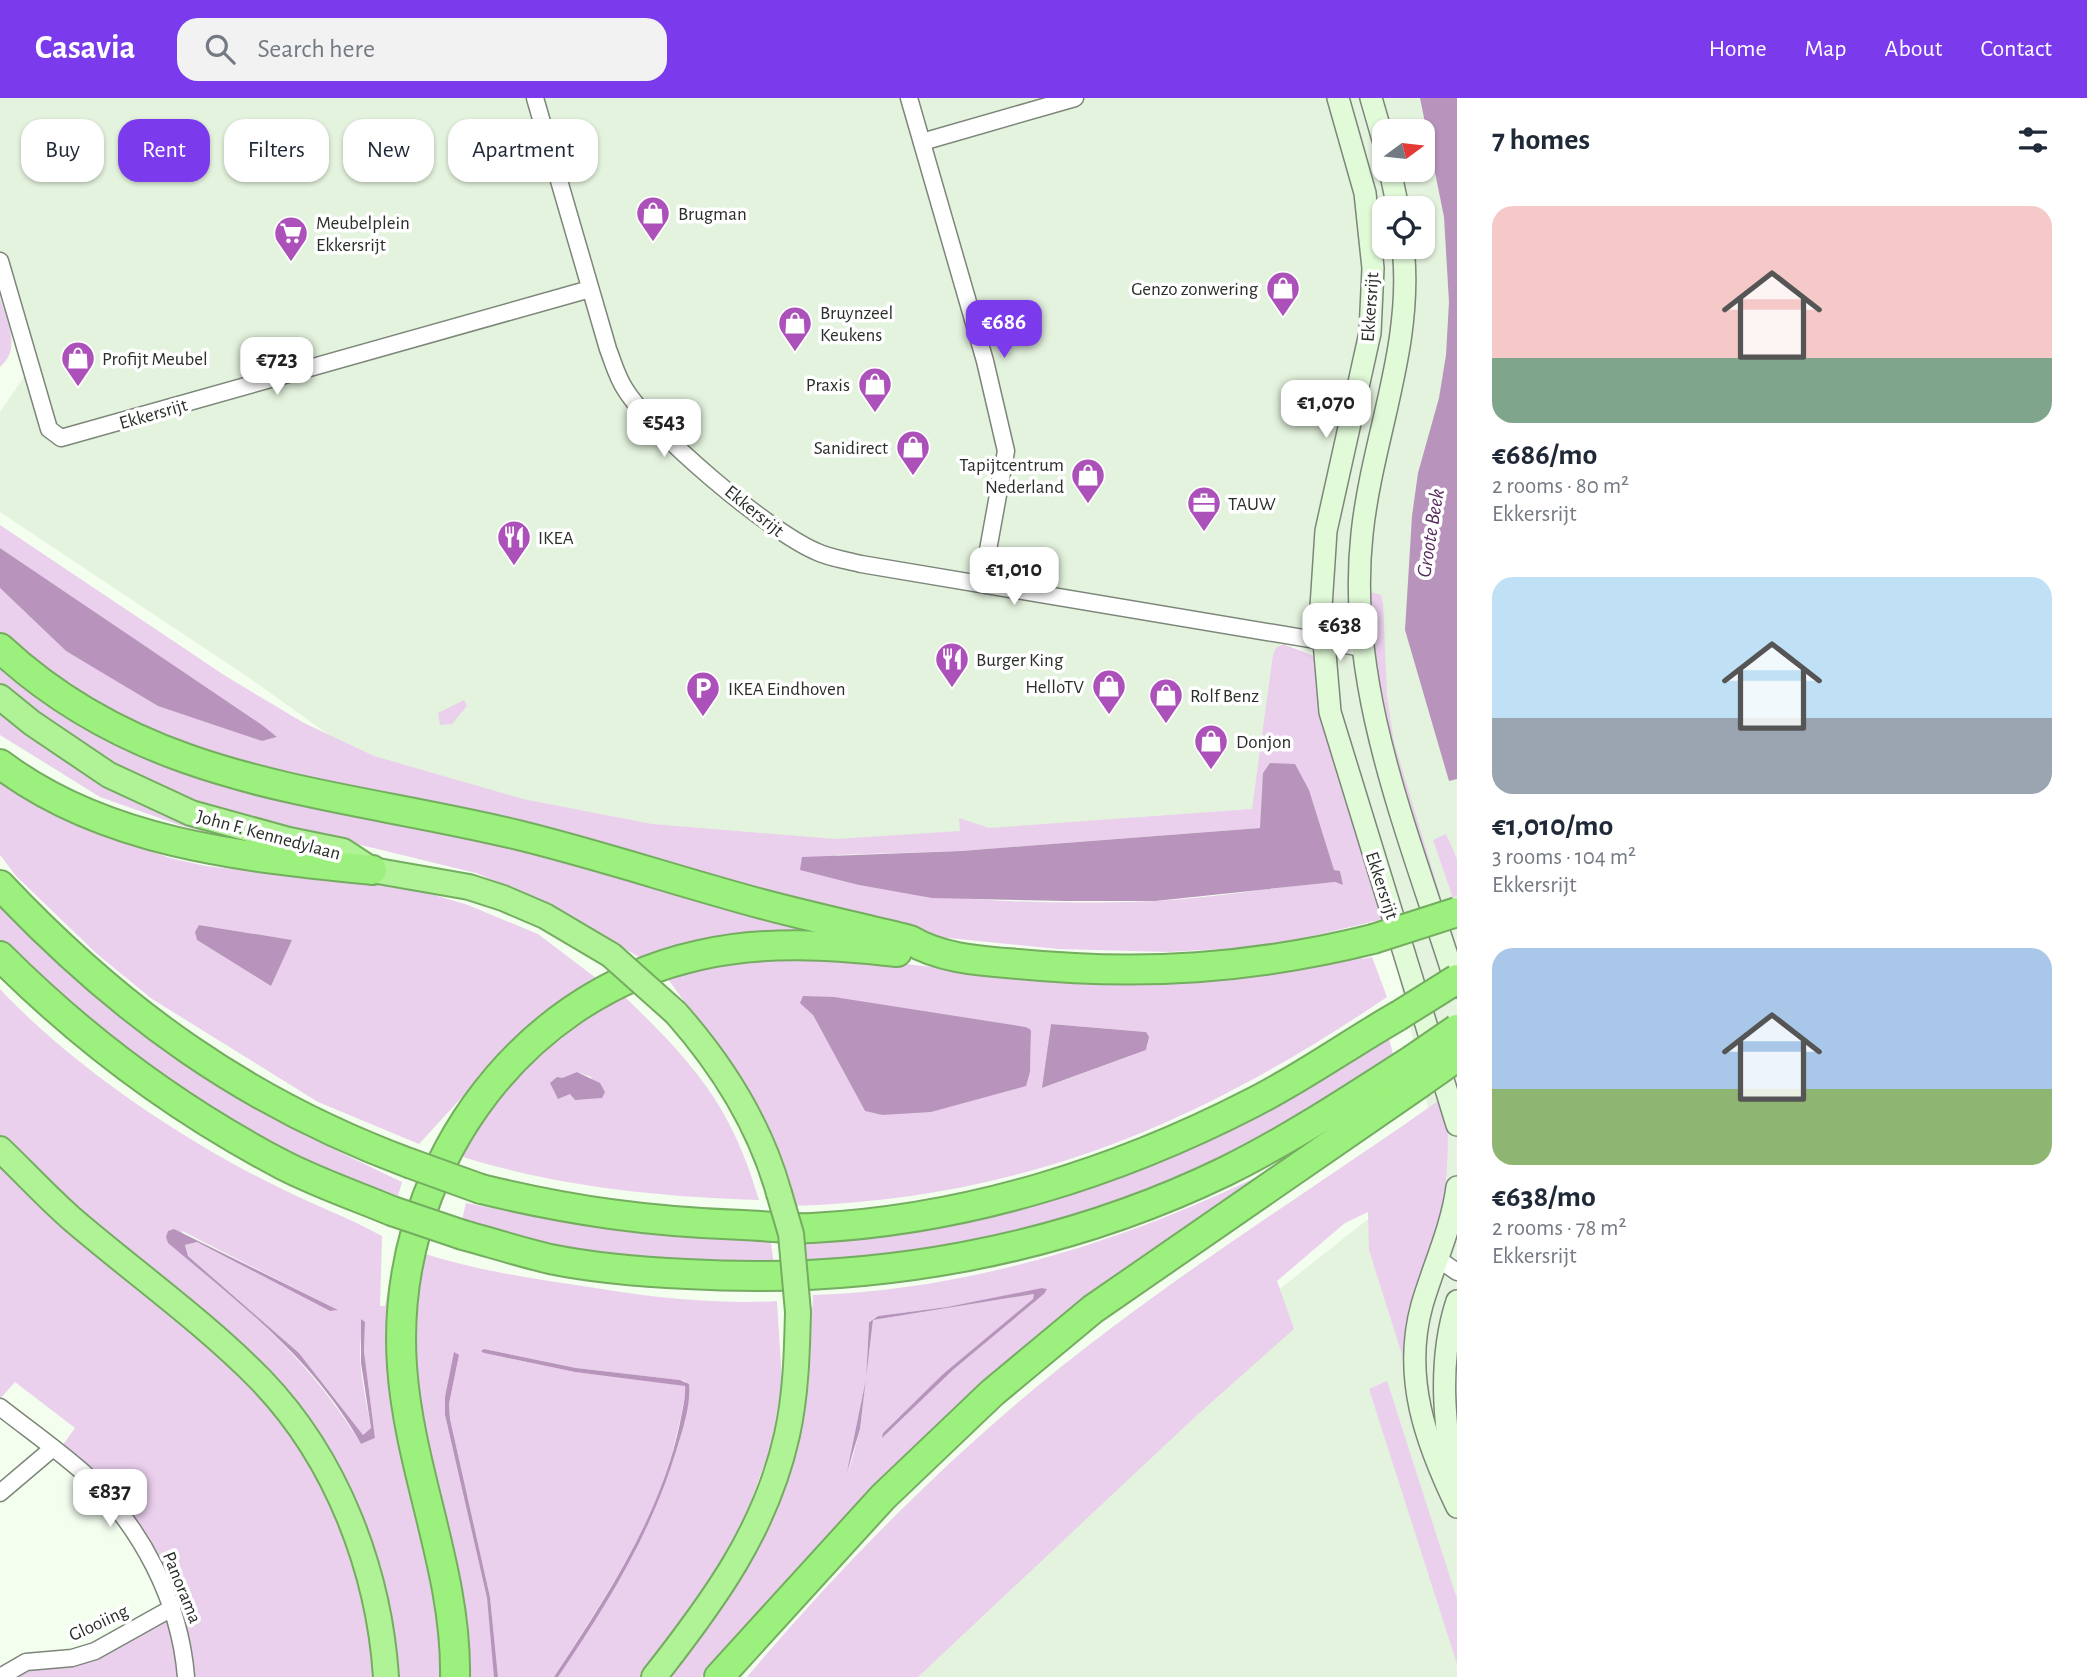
<!DOCTYPE html>
<html lang="en">
<head>
<meta charset="utf-8">
<style>
	:root { --surface:#fff; --page:#f2f2f3; --text:#1f2937; --muted:#747a83; --accent:#7c3aed }
	body { margin:0; font-family:"Alegreya Sans",sans-serif; background:var(--page); color:var(--text); height:100vh; display:flex; flex-direction:column; font-size:26px; white-space:nowrap }
	* { box-sizing:border-box; margin:0 }
	p { font-size:23px; color:var(--muted) }
	.icon { flex:none; width:38px; height:38px; fill:none; stroke:currentColor; stroke-width:2; stroke-linecap:round; stroke-linejoin:round }
	.map { position:relative; flex:1; overflow:hidden }
	.details { display:flex; flex-direction:column; background:var(--surface); width:630px }
	.details>* { flex:none }
	.banner { position:absolute; left:21px; top:21px; width:665px; height:63px; display:flex; gap:14px }
	.needle { width:46px; rotate:75deg }
	.tools { position:absolute; left:1372px; top:21px; display:grid; gap:14px }
	.tools a { display:grid; place-items:center; width:63px; height:63px; border-radius:14px; background:var(--surface); box-shadow:0 2px 5px #0004; font-size:35px }
	.price { position:absolute; translate:-50% -60px; padding:0 16px; border-radius:14px; background:#fff; color:#222; font-size:23px; line-height:46px; filter:drop-shadow(0 2px 4px #0008) }
	.price::after { content:''; position:absolute; left:50%; top:42px; width:21px; height:16px; margin-left:-10px; background:inherit; clip-path:polygon(0 0,100% 0,50% 100%) }
	.price.selected { background:var(--accent); color:#fff }
	ul { padding:0; list-style:none }
	li { display:grid; align-content:center; gap:14px; height:371px; padding:0 35px }
	li span { display:grid; place-items:center; height:217px; border-radius:21px; color:#555 }
	li>.icon { margin-inline-start:auto }
	span .icon { width:126px; height:126px; fill:#fffc; stroke-width:1 }
	li b { font-size:30px }
	h2 { display:flex; justify-content:space-between; align-items:center; height:84px; padding:0 35px; font-size:30px }
	.chip { padding:0 24px; border-radius:21px; background:var(--surface); box-shadow:0 2px 5px #0004; font-size:24px; line-height:63px }
	.chip.selected { background:var(--accent); color:#fff }
	header { display:flex; align-items:center; gap:42px; box-sizing:border-box; height:98px; padding:0 35px; background:var(--accent); color:#fff }
	header strong { font-size:33px }
	nav { display:flex; gap:38px; margin-inline-start:auto; font-size:24px }
	.search { width:490px; height:63px; background:var(--page); display:flex; align-items:center; gap:18px; box-sizing:border-box; padding:0 24px; border-radius:21px; color:var(--muted); font-size:26px }
	main { display:flex; flex:1; min-height:0 }
	.map>svg:first-child { display:block }
	.built { fill:#e4f3de; fill-rule:evenodd }
	.green { fill:#ead0ed; fill-rule:evenodd }
	.water { fill:#b894bd }
	.lines { fill:none; stroke-linecap:round; stroke-linejoin:round }
	.minor-casing { stroke:#7c8679; stroke-width:19 }
	.secondary-casing { stroke:#7c8679; stroke-width:24 }
	.trunk-casing { stroke:#74ac60; stroke-width:28 }
	.motorway-casing { stroke:#74ac60; stroke-width:32 }
	.minor { stroke:#fff; stroke-width:16 }
	.secondary { stroke:#e1fad8; stroke-width:21 }
	.trunk { stroke:#b0f397; stroke-width:24 }
	.motorway { stroke:#9cf07d; stroke-width:28 }
	.trunk-bridge-casing { stroke:#74ac60; stroke-width:28; stroke-linecap:butt }
	.motorway-bridge-casing { stroke:#74ac60; stroke-width:32; stroke-linecap:butt }
	.trunk-bridge { stroke:#b0f397; stroke-width:24 }
	.motorway-bridge { stroke:#9cf07d; stroke-width:28 }
	.labels { text-anchor:middle; stroke-width:7; stroke-linejoin:round; paint-order:stroke }
	.poi-label { font-size:19px; fill:#2a2f29; stroke:#fff; text-anchor:start }
	.street-label { font-size:19px; fill:#2a2f29; stroke:#fff }
	.water-label { font-size:21px; font-style:italic; fill:#582b5e; stroke:#fff }
</style>
</head>
<body>
<header>
<strong>Casavia</strong>
<div class="search"><svg class="icon" aria-label="search" viewBox="0 0 24 24"><circle cx="10" cy="10" r="6"/><path d="M15 15l6 6"/></svg>Search here</div>
<nav><a>Home</a><a>Map</a><a>About</a><a>Contact</a></nav>
</header>
<main>
<div class="map">
<svg width="1457" height="1579" viewBox="0 0 1457 1579">
	<rect width="100%" height="100%" fill="#f3feef"/>
	<!-- built -->
	<path class="built" d="M 0,0 L 1457,0 L 1457,1579 L 790,1579 L 1440,1064 L 1383,807 L 1316,551 L 1281,543 L 1259,719 L 775,752 L 423,704 L 248,579 L 0,414 L 0,314 L 30,270 L 0,184 ZM 1384,33 L 1423,33 L 1423,72 L 1384,72 ZM 1384,110 L 1423,110 L 1423,149 L 1384,149 Z"/>
	<!-- green -->
	<g class="green">
		<path d="M 0,199 C 7,224 22,250 0,269 Z"/>
		<path d="M 0,427 L 227,579 L 304,625 L 374,658 L 523,701 L 652,726 L 836,741 L 960,733 L 959,720 L 989,730 L 1252,711 L 1273,557 L 1276,550 L 1283,546 L 1314,558 L 1319,572 L 1334,661 L 1384,821 L 1270,848 L 1169,854 L 1058,851 L 919,837 L 334,694 L 135,637 L 0,539 L 0,490 L 66,553 L 262,643 L 277,639 L 0,450 ZM 1260,730 L 1334,773 L 1340,773 L 1343,787 L 1335,784 C 1274,789 1214,800 1154,803 C 1056,807 956,804 859,787 L 835,757 L 961,753 Z"/>
		<polygon points="1367,493 1381,497 1383,505 1387,598 1394,644 1442,804 1438,805 1376,599"/>
		<polygon points="0,557 60,604 333,704 880,839 704,843 642,861 554,808 476,775 192,706 118,672 0,590"/>
		<polygon points="464,602 467,608 452,626 440,627 438,615"/>
		<polygon points="0,608 32,634 287,747 239,744 179,727 100,699 0,637"/>
		<path d="M 0,678 L 85,730 L 170,760 L 206,768 L 414,791 L 468,807 L 538,836 L 600,883 L 496,962 L 419,1046 L 318,1004 L 152,901 L 97,856 L 16,778 L 0,757 ZM 199,827 L 291,842 L 271,888 L 197,842 Z"/>
		<polygon points="1446,736 1457,761 1457,798 1453,800 1433,742"/>
		<polygon points="0,805 67,874 135,931 208,983 306,1038 402,1084 398,1098 383,1092 379,1095 292,1057 187,998 42,885 0,842"/>
		<path d="M 1360,855 L 1362,861 L 1372,859 L 1387,899 C 1198,1027 1022,1101 793,1108 L 725,960 L 665,877 L 764,856 L 838,858 L 948,871 ZM 813,917 L 946,918 L 1026,929 L 1031,932 L 1030,974 L 1025,988 L 882,1017 L 865,1013 ZM 1051,926 L 1146,934 L 1148,945 L 1146,952 L 1043,990 Z"/>
		<path d="M 0,891 C 72,968 182,1042 276,1088 C 311,1106 348,1119 382,1138 L 380,1208 L 385,1208 L 397,1144 L 402,1145 L 439,1493 L 442,1579 L 396,1579 L 396,1540 L 381,1468 L 351,1394 L 315,1333 L 210,1219 L 73,1104 L 0,1037 ZM 182,1133 L 337,1212 L 330,1213 L 197,1144 L 185,1147 L 188,1158 L 299,1255 L 363,1337 L 371,1330 C 366,1298 353,1254 365,1224 L 364,1253 L 375,1340 L 361,1346 C 313,1267 255,1216 184,1158 Z"/>
		<path d="M 623,897 C 693,965 731,1006 759,1102 C 656,1099 549,1088 451,1055 L 552,938 ZM 577,974 L 591,979 L 602,1000 L 575,1001 L 562,980 Z"/>
		<path d="M 1388,937 L 1393,956 C 1370,972 1348,989 1324,1005 C 1306,1018 1284,1027 1264,1038 C 1124,1114 968,1157 808,1163 L 803,1135 L 982,1116 Z"/>
		<path d="M 1445,998 C 1457,1087 1428,1188 1408,1276 L 1369,1152 L 1368,1114 L 1345,1125 L 1277,1183 L 1294,1231 L 1196,1318 L 918,1579 L 747,1579 C 855,1451 976,1331 1110,1231 C 1218,1149 1334,1077 1445,998 Z"/>
		<path d="M 0,1065 C 48,1107 96,1149 144,1191 C 179,1221 220,1251 250,1287 C 322,1369 370,1469 374,1579 L 192,1579 L 173,1494 L 62,1348 L 75,1330 L 15,1284 L 0,1301 Z"/>
		<path d="M 1267,1074 L 875,1391 L 701,1579 L 665,1579 L 794,1351 L 809,1285 L 813,1197 C 970,1192 1126,1143 1267,1074 ZM 1045,1190 L 1044,1196 L 954,1271 L 883,1339 L 883,1335 L 943,1276 L 1034,1201 L 1034,1196 L 873,1222 L 860,1331 L 849,1373 L 866,1281 L 869,1223 L 878,1218 L 947,1209 Z"/>
		<polygon points="466,1105 565,1124 651,1135 770,1139 774,1166 646,1162 563,1150 461,1127"/>
		<path d="M 419,1154 C 471,1171 522,1179 576,1187 C 643,1198 709,1207 777,1203 L 782,1284 L 771,1348 L 746,1417 L 705,1495 L 640,1579 L 558,1579 C 620,1487 670,1402 689,1291 L 685,1283 L 680,1282 L 576,1270 L 484,1251 L 484,1255 L 575,1274 L 684,1286 L 686,1293 C 680,1323 674,1353 664,1382 C 638,1452 594,1516 554,1579 L 498,1579 L 490,1499 L 450,1321 L 449,1306 L 459,1257 L 445,1299 L 445,1317 L 487,1500 L 494,1570 L 494,1579 L 466,1579 L 428,1369 L 410,1227 Z"/>
		<polygon points="1387,1283 1457,1501 1457,1566 1369,1291"/>
		<polygon points="168,1521 179,1579 11,1579 29,1569"/>
	</g>
	<!-- water -->
	<g class="water">
		<polygon points="1420,0 1457,0 1457,681 1449,683 1405,532 1412,418 1418,375 1439,300 1446,257 1449,204 1444,119"/>
		<polygon points="0,450 262,627 277,639 262,643 158,608 66,553 0,490"/>
		<polygon points="1270,665 1295,666 1309,692 1334,772 1340,773 1343,787 1335,784 1155,803 1065,803 932,800 859,787 800,772 802,759 961,753 1260,730 1263,675"/>
		<polygon points="199,827 292,842 271,888 197,842 195,834"/>
		<polygon points="803,898 834,899 1026,929 1031,932 1030,974 1026,988 931,1014 882,1017 865,1013 813,917 800,905"/>
		<polygon points="1051,926 1146,934 1149,939 1146,952 1042,990"/>
		<polygon points="577,974 600,985 605,994 602,1000 575,1002 570,996 558,1001 550,985 557,979 562,980"/>
		<path d="M 174,1131 L 338,1212 L 330,1213 L 197,1144 L 185,1147 L 188,1158 L 299,1255 L 363,1337 L 371,1330 L 361,1265 L 361,1221 L 365,1224 L 364,1253 L 375,1340 L 361,1346 C 314,1261 240,1206 168,1145 L 166,1139 L 168,1133 Z"/>
		<polygon points="1042,1190 1047,1191 1044,1196 954,1271 882,1340 883,1335 943,1276 1033,1201 1034,1196 873,1222 860,1331 847,1374 866,1281 869,1224 878,1218 947,1209"/>
		<path d="M 484,1251 L 576,1270 L 680,1282 L 689,1286 C 691,1306 683,1331 677,1350 C 652,1434 607,1507 558,1579 L 554,1579 C 605,1501 661,1418 680,1325 C 682,1313 686,1300 685,1288 L 575,1274 L 484,1255 L 481,1253 Z"/>
		<polygon points="454,1254 459,1257 449,1306 450,1321 490,1499 498,1579 494,1579 487,1500 445,1317 445,1299"/>
	</g>
	<g class="lines">
		<!-- minor casing -->
		<g class="minor-casing">
			<g id="minor">
				<path d="M 535,0 L 608,251 C 613,264 617,279 625,291 C 653,336 766,431 815,453 C 829,460 846,462 861,466 L 1363,550"/>
				<polyline points="909,0 985,263 1006,353 982,485"/>
				<polyline points="922,44 1075,0"/>
				<polyline points="0,163 49,331 61,340 590,191"/>
				<polyline points="1437,1160 1457,1174"/>
				<path d="M 0,1309 C 28,1331 58,1352 85,1376 C 141,1428 180,1503 186,1579"/>
				<polyline points="0,1395 53,1350"/>
				<polyline points="0,1579 26,1564 72,1560 95,1553 172,1510"/>
			</g>
		</g>
		<!-- secondary casing -->
		<g class="secondary-casing">
			<g id="secondary">
				<polyline points="1338,0 1365,95 1373,170 1370,235 1326,433 1321,509 1330,614 1457,1027"/>
				<polyline points="1371,0 1384,45"/>
				<polyline points="1390,72 1398,110"/>
				<path d="M 1403,149 C 1414,247 1372,340 1362,436 C 1345,591 1412,743 1457,889"/>
				<path d="M 1457,1089 C 1452,1129 1433,1169 1422,1207 C 1402,1279 1426,1345 1457,1409"/>
				<path d="M 1454,1388 C 1445,1326 1437,1264 1457,1203"/>
			</g>
		</g>
		<!-- trunk casing -->
		<g class="trunk-casing">
			<g id="trunk">
				<polyline points="0,599 32,625 109,677 191,715 289,742 343,753 372,772 469,789 503,800 545,818 611,857"/>
				<path d="M 676,915 C 722,967 760,1027 779,1095"/>
				<path d="M 0,1051 C 24,1074 47,1099 72,1121 C 135,1175 203,1223 261,1282 C 337,1361 379,1472 386,1579"/>
				<path d="M 654,1579 C 713,1504 766,1432 787,1337 C 796,1296 797,1255 798,1214"/>
			</g>
		</g>
		<!-- motorway casing -->
		<g class="motorway-casing">
			<g id="motorway">
				<path d="M 0,550 C 149,689 332,692 518,737 C 600,757 680,784 762,806 C 811,819 861,830 910,842 C 941,861 983,863 1018,866 C 1142,878 1252,871 1373,841"/>
				<path d="M 0,666 C 106,746 244,759 372,772"/>
				<path d="M 0,787 C 120,914 245,1004 409,1065"/>
				<path d="M 0,858 C 84,942 178,1012 283,1067 C 318,1085 356,1098 392,1113"/>
				<path d="M 481,1091 C 572,1113 650,1124 743,1127 C 766,1128 789,1131 812,1130 C 966,1122 1116,1075 1252,1005 C 1302,980 1349,946 1398,918"/>
				<path d="M 463,1137 C 492,1145 521,1154 550,1161 C 594,1170 641,1174 687,1176 C 871,1187 1059,1154 1226,1073 C 1291,1041 1351,1001 1412,962"/>
				<path d="M 455,1579 C 457,1473 409,1373 402,1268 C 389,1080 513,898 700,857 C 765,842 832,847 897,854"/>
				<polyline points="719,1579 883,1399 992,1295 1093,1211 1420,985"/>
			</g>
		</g>
		<!-- minor -->
		<use href="#minor" class="minor"/>
		<!-- secondary -->
		<use href="#secondary" class="secondary"/>
		<!-- trunk -->
		<use href="#trunk" class="trunk"/>
		<!-- motorway -->
		<use href="#motorway" class="motorway"/>
		<!-- trunk-bridge casing -->
		<g class="trunk-bridge-casing">
			<g id="trunk-bridge">
				<polyline points="611,857 676,915"/>
				<polyline points="779,1095 791,1136 798,1214"/>
			</g>
		</g>
		<!-- motorway-bridge casing -->
		<g class="motorway-bridge-casing">
			<g id="motorway-bridge">
				<polyline points="1373,841 1457,814"/>
				<polyline points="1398,918 1457,881"/>
				<polyline points="1412,962 1457,931"/>
				<polyline points="1420,985 1457,959"/>
				<polyline points="409,1065 481,1091"/>
				<polyline points="392,1113 463,1137"/>
			</g>
		</g>
		<!-- trunk-bridge -->
		<use href="#trunk-bridge" class="trunk-bridge"/>
		<!-- motorway-bridge -->
		<use href="#motorway-bridge" class="motorway-bridge"/>
	</g>
	<!-- icons -->
	<defs>
		<g id="shop-pin" transform="scale(1.75)"><path d="M0 17L-7.5 6A9.5 9.5 0 1 1 7.5 6Z" fill="#ac50ba" stroke="#fff"/><path d="M-5-2.5h2.3a2.7 3.5 0 0 1 5.4 0H5L5.5 6h-11ZM-1.5-2.5h3a1.5 2.3 0 0 0-3 0Z" fill="#fff"/></g>
		<g id="supermarket-pin" transform="scale(1.75)"><path d="M0 17L-7.5 6A9.5 9.5 0 1 1 7.5 6Z" fill="#ac50ba" stroke="#fff"/><path d="M-6-5.5h2.5l.6 2H6L4.5 2H-2.5L-4.4-4H-6ZM-1.5 3.2a1.3 1.3 0 1 0 .1 0ZM3 3.2a1.3 1.3 0 1 0 .1 0Z" fill="#fff"/></g>
		<g id="office-pin" transform="scale(1.75)"><path d="M0 17L-7.5 6A9.5 9.5 0 1 1 7.5 6Z" fill="#ac50ba" stroke="#fff"/><path d="M-6-3h4V-5.5h4V-3h4V5H-6ZM-1-4.5V-3h2v-1.5ZM-6 0V1H6V0Z" fill="#fff"/></g>
		<g id="restaurant-pin" transform="scale(1.75)"><path d="M0 17L-7.5 6A9.5 9.5 0 1 1 7.5 6Z" fill="#ac50ba" stroke="#fff"/><path d="M-5-6h1v4h1v-4h1v4h1v-4h1v5L-1.5 .5V6h-2V.5L-5-1ZM5-6V6H3V1.5H1.5Q1.5-4 5-6Z" fill="#fff"/></g>
		<g id="parking-pin" transform="scale(1.75)"><path d="M0 17L-7.5 6A9.5 9.5 0 1 1 7.5 6Z" fill="#ac50ba" stroke="#fff"/><path d="M-3.5-5.5H1a3.5 3.5 0 0 1 0 7H-1V5.5H-3.5ZM-1-3.4V-.6H.8a1.4 1.4 0 0 0 0-2.8Z" fill="#fff"/></g>
	</defs>
	<g fill-rule="evenodd">
		<use href="#shop-pin" x="653" y="115"/>
		<use href="#supermarket-pin" x="291" y="135"/>
		<use href="#shop-pin" x="1283" y="190"/>
		<use href="#shop-pin" x="795" y="225"/>
		<use href="#shop-pin" x="78" y="260"/>
		<use href="#shop-pin" x="875" y="286"/>
		<use href="#shop-pin" x="913" y="349"/>
		<use href="#shop-pin" x="1088" y="377"/>
		<use href="#office-pin" x="1204" y="405"/>
		<use href="#restaurant-pin" x="514" y="439"/>
		<use href="#restaurant-pin" x="952" y="561"/>
		<use href="#shop-pin" x="1109" y="588"/>
		<use href="#parking-pin" x="703" y="590"/>
		<use href="#shop-pin" x="1166" y="597"/>
		<use href="#shop-pin" x="1211" y="643"/>
	</g>
	<g class="labels">
		<!-- poi labels -->
		<g class="poi-label">
			<text x="678" y="122">Brugman</text>
			<text x="316" y="131">Meubelplein<tspan x="316" dy="22">Ekkersrijt</tspan></text>
			<text x="1258" y="197" text-anchor="end">Genzo zonwering</text>
			<text x="820" y="221">Bruynzeel<tspan x="820" dy="22">Keukens</tspan></text>
			<text x="102" y="267">Profijt Meubel</text>
			<text x="850" y="293" text-anchor="end">Praxis</text>
			<text x="888" y="356" text-anchor="end">Sanidirect</text>
			<text x="1064" y="373" text-anchor="end">Tapijtcentrum<tspan x="1064" dy="22">Nederland</tspan></text>
			<text x="1228" y="412">TAUW</text>
			<text x="538" y="446">IKEA</text>
			<text x="976" y="568">Burger King</text>
			<text x="1084" y="595" text-anchor="end">HelloTV</text>
			<text x="728" y="597">IKEA Eindhoven</text>
			<text x="1190" y="604">Rolf Benz</text>
			<text x="1236" y="650">Donjon</text>
		</g>
		<!-- street labels -->
		<g class="street-label">
			<text transform="translate(1369 209) rotate(-86)" y="7">Ekkersrijt</text>
			<text transform="translate(153 315) rotate(-16)" y="7">Ekkersrijt</text>
			<text transform="translate(755 412) rotate(39)" y="7">Ekkersrijt</text>
			<text transform="translate(269 736) rotate(15)" y="7">John F. Kennedylaan</text>
			<text transform="translate(1383 787) rotate(72)" y="7">Ekkersrijt</text>
			<text transform="translate(183 1489) rotate(68)" y="7">Panorama</text>
			<text transform="translate(98 1524) rotate(-25)" y="7">Glooiing</text>
		</g>
		<!-- water labels -->
		<g class="water-label">
			<text transform="translate(1430 435) rotate(-81)" y="7">Groote Beek</text>
		</g>
	</g>
</svg>
<div class="tools">
<a><svg class="needle" viewBox="-14 -14 28 28"><path d="M0-13l5 13h-10z" fill="#e53935"/><path d="M0 13l5-13h-10z" fill="#747a83"/></svg></a>
<a><svg class="icon" aria-label="locate" viewBox="0 0 24 24"><circle cx="12" cy="12" r="6"/><path d="M12 2v4M12 18v4M2 12h4M18 12h4"/></svg></a>
</div>
<b class="price selected" style="left:1004px;top:262px">€686</b>
<b class="price" style="left:277px;top:299px">€723</b>
<b class="price" style="left:1326px;top:342px">€1,070</b>
<b class="price" style="left:664px;top:361px">€543</b>
<b class="price" style="left:1014px;top:509px">€1,010</b>
<b class="price" style="left:1340px;top:565px">€638</b>
<b class="price" style="left:110px;top:1431px">€837</b>
<div class="banner">
<a class="chip">Buy</a>
<a class="chip selected">Rent</a>
<a class="chip">Filters</a>
<a class="chip">New</a>
<a class="chip">Apartment</a>
</div>
</div>
<section class="details">
<h2>7 homes<svg class="icon" aria-label="filters" viewBox="0 0 24 24"><path d="M4 7h16M4 17h16"/><circle cx="9" cy="7" r="2"/><circle cx="15" cy="17" r="2"/></svg></h2>
<ul>
<li><span style="background:linear-gradient(#f6c9c9 70%,#7fa58c 0)"><svg class="icon" aria-label="home" viewBox="0 0 24 24"><path d="M3 11l9-7 9 7M6 9v11h12V9"/></svg></span><div><b>€686/mo</b><p>2 rooms · 80 m²</p><p>Ekkersrijt</p></div></li>
<li><span style="background:linear-gradient(#bfe0f5 65%,#9aa5b1 0)"><svg class="icon" aria-label="home" viewBox="0 0 24 24"><path d="M3 11l9-7 9 7M6 9v11h12V9"/></svg></span><div><b>€1,010/mo</b><p>3 rooms · 104 m²</p><p>Ekkersrijt</p></div></li>
<li><span style="background:linear-gradient(#a9c7e8 65%,#8fb573 0)"><svg class="icon" aria-label="home" viewBox="0 0 24 24"><path d="M3 11l9-7 9 7M6 9v11h12V9"/></svg></span><div><b>€638/mo</b><p>2 rooms · 78 m²</p><p>Ekkersrijt</p></div></li>
</ul>
</section>
</main>
</body>
</html>
